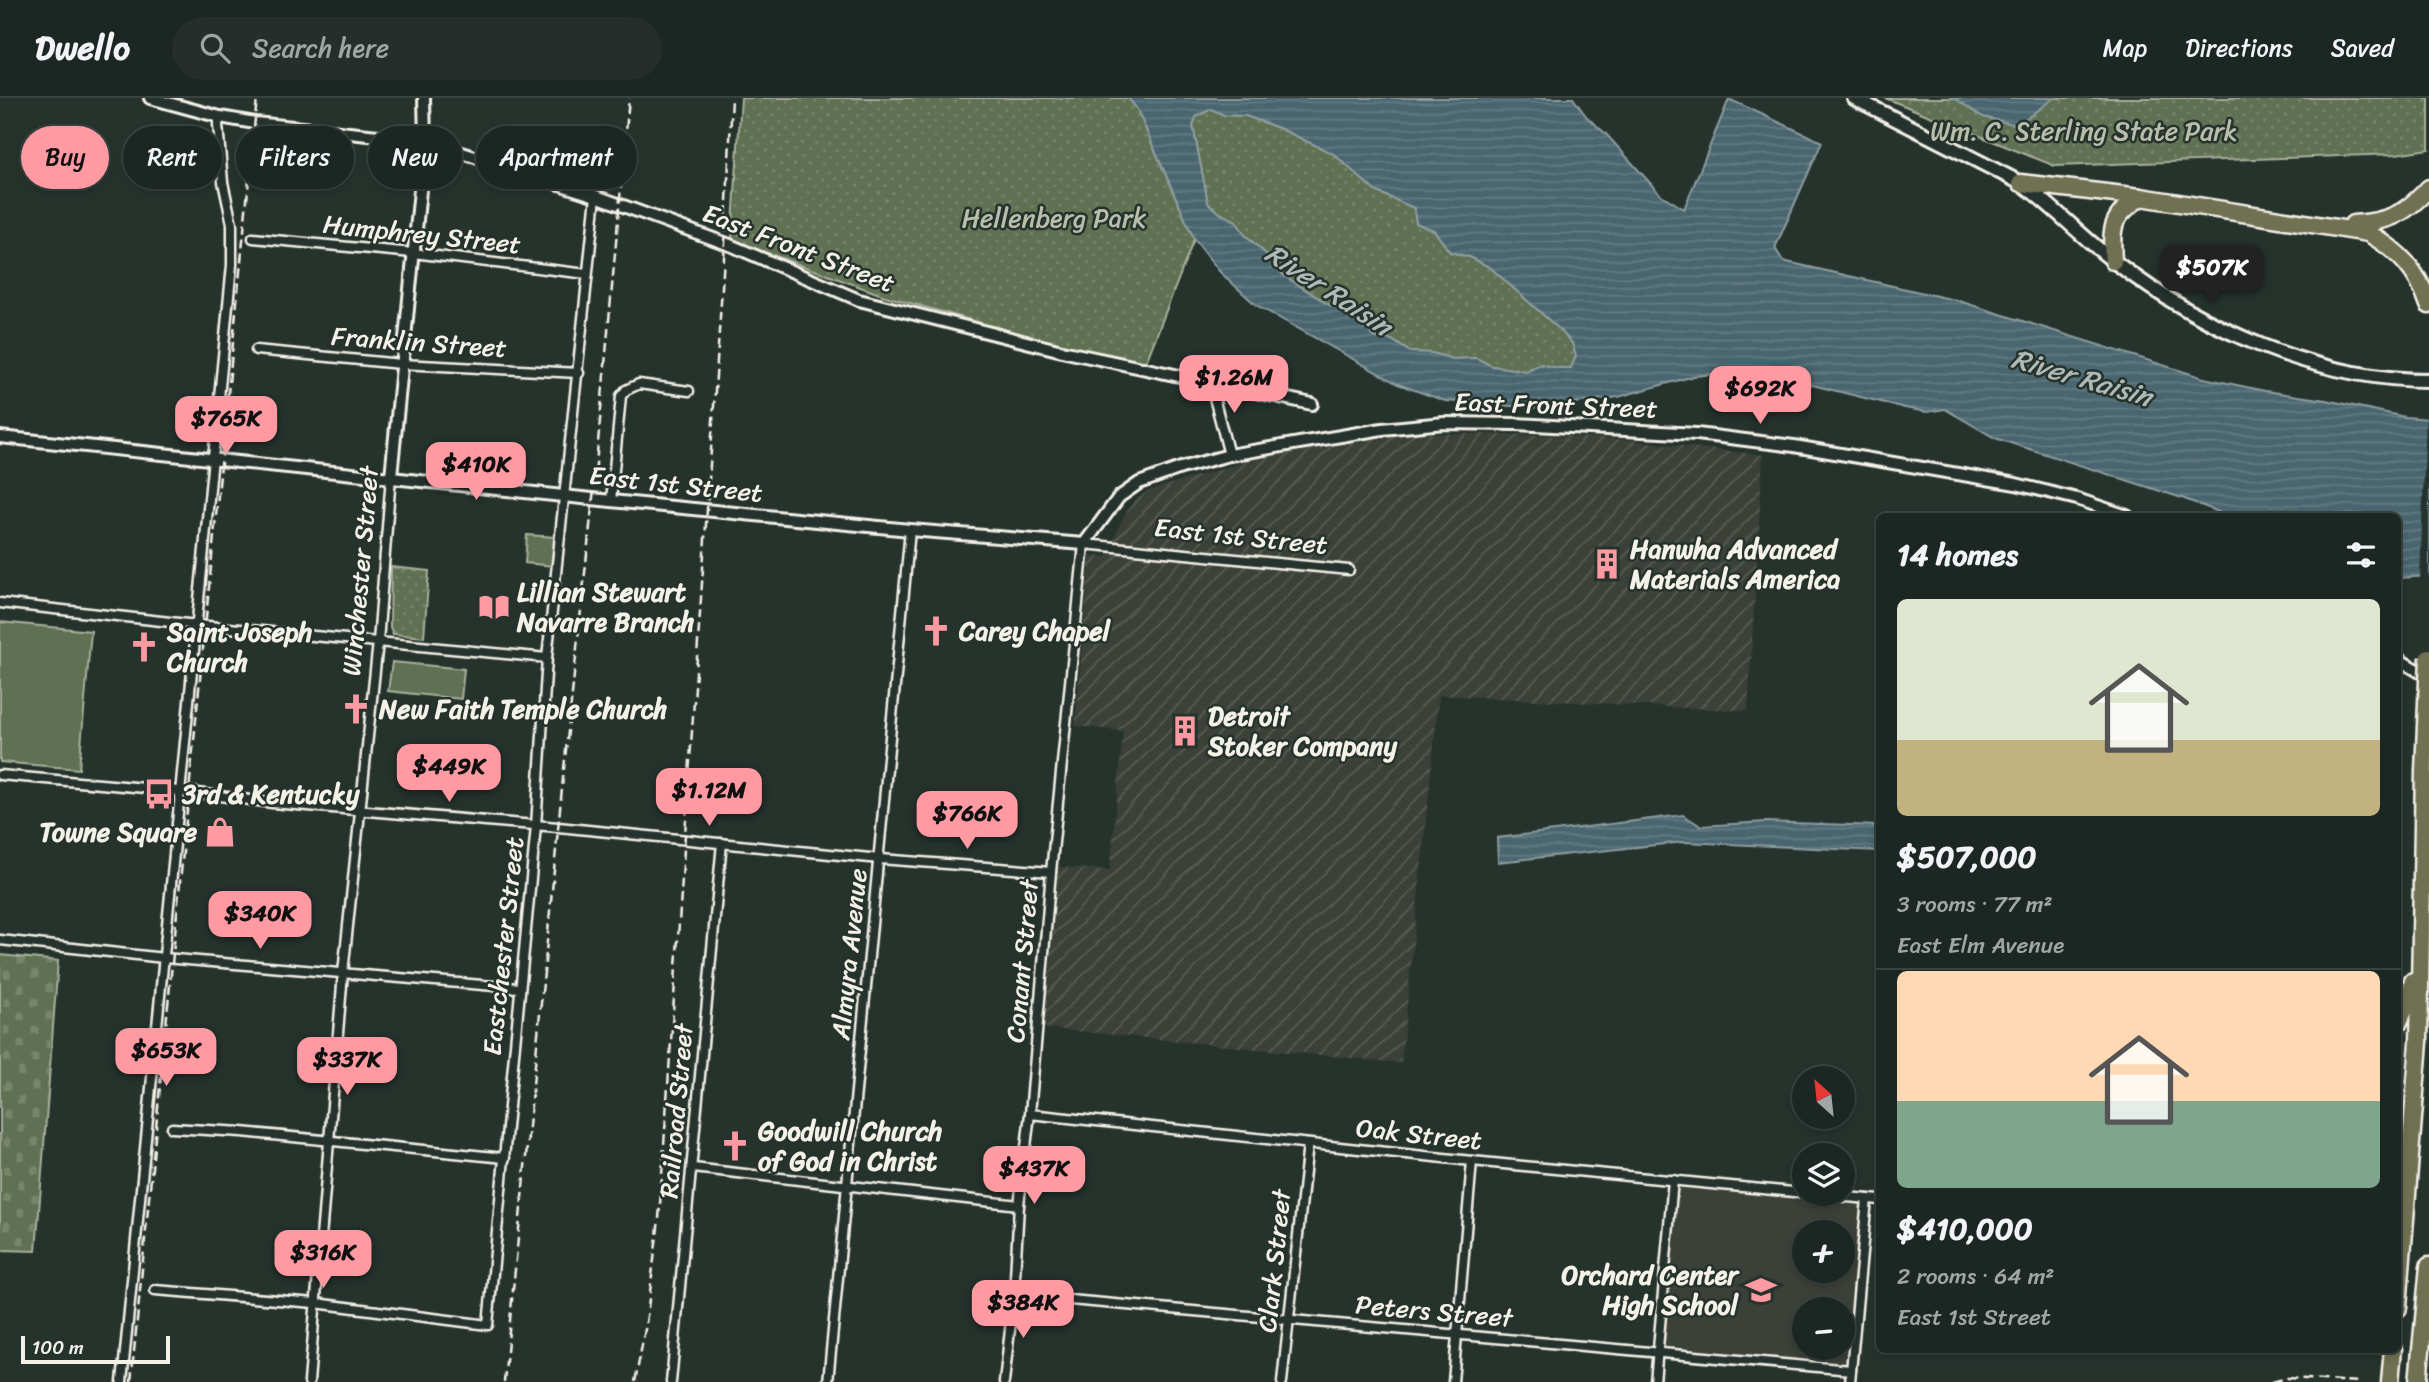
<!DOCTYPE html>
<html lang="en">
<head>
<meta charset="utf-8">
<style>
	:root { --surface:#1c2622; --page:#252e2a; --text:#f1f3f6; --muted:#a0a5a5; --line:#3a4340; --accent:#ff9aa2 }
	body { margin:0; font-family:Sriracha,sans-serif; background:var(--page); color:var(--text); height:100vh; display:flex; flex-direction:column; font-size:26px; white-space:nowrap }
	* { box-sizing:border-box; margin:0 }
	p { font-size:23px; color:var(--muted) }
	.icon { flex:none; width:38px; height:38px; fill:none; stroke:currentColor; stroke-width:2; stroke-linecap:round; stroke-linejoin:round }
	.map { position:relative; flex:1; overflow:hidden }
	.details { position:absolute; left:1876px; top:415px; width:525px; height:840px; display:flex; flex-direction:column; background:var(--surface); border-radius:10px; box-shadow:0 4px 10px #0003,0 0 0 2px var(--line) }
	.details>* { flex:none }
	.banner { position:absolute; left:21px; top:28px; width:665px; height:63px; display:flex; gap:14px }
	.needle { width:46px; rotate:333deg }
	.tools { position:absolute; left:1792px; top:968px; display:grid; gap:14px }
	.tools a { display:grid; place-items:center; width:63px; height:63px; border-radius:50%; background:var(--surface); box-shadow:0 4px 10px #0003,0 0 0 2px var(--line); font-size:35px }
	.scale { position:absolute; left:21px; bottom:18px; width:149px; box-sizing:border-box; padding-left:7px; border:4px solid #f4f1e8; border-top:0; font-size:19px; line-height:24px; white-space:nowrap; color:#f4f1e8; -webkit-text-stroke:5px #26332d; paint-order:stroke }
	.price { position:absolute; translate:-50% -60px; padding:0 16px; border-radius:14px; background:var(--accent); color:#111; font-size:23px; line-height:46px; filter:drop-shadow(0 2px 4px #0008) }
	.price::after { content:''; position:absolute; left:50%; top:42px; width:21px; height:16px; margin-left:-10px; background:inherit; clip-path:polygon(0 0,100% 0,50% 100%) }
	.price.on { background:#222; color:#fff }
	ul { padding:0; list-style:none }
	li { display:grid; align-content:center; gap:14px; height:371px; padding:0 21px }
	li+li { border-top:2px solid var(--line) }
	li span { display:grid; place-items:center; height:217px; border-radius:10px; color:#555 }
	li>.icon { margin-inline-start:auto }
	span .icon { width:126px; height:126px; fill:#fffc; stroke-width:1 }
	li b { font-size:30px }
	h2 { display:flex; justify-content:space-between; align-items:center; height:84px; padding:0 21px; font-size:30px }
	.tag { padding:0 24px; border-radius:32px; background:var(--surface); box-shadow:0 4px 10px #0003,0 0 0 2px var(--line); font-size:24px; line-height:63px }
	.tag.on { background:var(--accent); color:#111 }
	header { display:flex; align-items:center; gap:42px; box-sizing:border-box; height:98px; padding:0 35px; background:var(--surface); border-bottom:2px solid var(--line) }
	header strong { font-size:33px }
	nav { display:flex; gap:38px; margin-inline-start:auto; font-size:24px }
	.search { width:490px; height:63px; background:var(--page); display:flex; align-items:center; gap:18px; box-sizing:border-box; padding:0 24px; border-radius:38px; color:var(--muted); font-size:26px }
	.map>svg:first-child { display:block }
	.built { fill:#3a4138; fill-rule:evenodd }
	.industrial { fill:url(#industrial-furrows) }
	.green { fill:#607052; stroke:#aab09d; stroke-width:2 }
	.cemetery { fill:url(#cemetery-stones); stroke:#aab09d; stroke-width:2 }
	.park { fill:url(#park-dots); stroke:#aab09d; stroke-width:2 }
	.water { fill:url(#water-rules); stroke:#8d9d9f; stroke-width:2; fill-rule:evenodd }
	.pier { fill:#26332d }
	.lines { fill:none; stroke-linecap:round; stroke-linejoin:round }
	.minor-casing { stroke:#f4f1e8; stroke-width:13 }
	.tertiary-casing { stroke:#f4f1e8; stroke-width:16 }
	.secondary-casing { stroke:#f4f1e8; stroke-width:18 }
	.motorway-casing { stroke:#f4f1e8; stroke-width:21 }
	.minor { stroke:#26332d; stroke-width:8 }
	.tertiary { stroke:#26332d; stroke-width:10 }
	.secondary { stroke:#26332d; stroke-width:12 }
	.motorway { stroke:#706f52; stroke-width:16 }
	.rail { stroke:#f4f1e8; stroke-width:2.5; stroke-dasharray:10 5; stroke-linecap:butt }
	.motorway-bridge-casing { stroke:#f4f1e8; stroke-width:21; stroke-linecap:butt }
	.motorway-bridge { stroke:#706f52; stroke-width:16 }
	.labels { text-anchor:middle; stroke-width:5; stroke-linejoin:round; paint-order:stroke }
	.park-label { font-size:26px; fill:#b9bdac; stroke:#26332d }
	.street-label { font-size:26px; fill:#f4f1e8; stroke:#26332d }
	.poi-label { font-size:26px; font-weight:bold; fill:#f4f1e8; stroke:#26332d; text-anchor:start }
	.water-label { font-size:28px; font-style:italic; fill:#b0b9b8; stroke:#26332d }
</style>
</head>
<body>
<header>
<strong>Dwello</strong>
<div class="search"><svg class="icon" aria-label="search" viewBox="0 0 24 24"><circle cx="10" cy="10" r="6"/><path d="M15 15l6 6"/></svg>Search here</div>
<nav><a>Map</a><a>Directions</a><a>Saved</a></nav>
</header>
<div class="map">
<svg width="2429" height="1284" viewBox="0 0 2429 1284">
	<defs>
		<pattern id="industrial-furrows" width="10" height="10" patternUnits="userSpaceOnUse" patternTransform="scale(1.75)"><rect width="10" height="10" fill="#3a4138"/><path d="M-1 1l2-2M0 10L10 0M9 11l2-2" fill="none" stroke="#575d55"/></pattern>
		<pattern id="cemetery-stones" width="16" height="16" patternUnits="userSpaceOnUse" patternTransform="scale(1.75)"><rect width="16" height="16" fill="#607052"/><path d="M2 7V4a2 2 0 0 1 4 0v3zM10 15v-3a2 2 0 0 1 4 0v3z" fill="#77856b"/></pattern>
		<pattern id="park-dots" width="8" height="8" patternUnits="userSpaceOnUse" patternTransform="scale(1.75)"><rect width="8" height="8" fill="#607052"/><path d="M2 2h.1M6 6h.1" fill="none" stroke="#77856b" stroke-width="1.8" stroke-linecap="round"/></pattern>
		<pattern id="water-rules" width="6" height="5" patternUnits="userSpaceOnUse" patternTransform="scale(1.75)"><rect width="6" height="5" fill="#49656f"/><path d="M0 2.5h6" fill="none" stroke="#647c84"/></pattern>
	</defs>
	<rect width="100%" height="100%" fill="#26332d"/>
	<filter id="ink" filterUnits="userSpaceOnUse"><feTurbulence type="fractalNoise" baseFrequency=".0143" numOctaves="2"/><feDisplacementMap in="SourceGraphic" scale="14" xChannelSelector="R" yChannelSelector="G"/><feConvolveMatrix kernelMatrix="1 2 1 2 8 2 1 2 1" color-interpolation-filters="sRGB"/></filter>
	<g filter="url(#ink)">
		<!-- built -->
		<path class="built" d="M 1678,1090 L 1861,1106 L 1846,1268 L 1664,1249 ZM 1804,1134 L 1843,1134 L 1843,1172 L 1804,1172 ZM 1804,1211 L 1843,1211 L 1843,1250 L 1804,1250 Z"/>
		<!-- industrial -->
		<polygon class="industrial" points="1403,335 1548,337 1630,342 1763,357 1748,613 1439,597 1401,965 1044,930 1058,769 1110,772 1123,633 1075,628 1090,457 1107,459 1121,423 1132,405 1148,393 1257,360 1338,342"/>
		<!-- green -->
		<g class="green">
			<polygon points="527,437 555,439 553,468 525,465"/>
			<polygon points="0,524 91,533 79,671 0,664"/>
			<polygon points="392,564 464,571 461,601 388,593"/>
		</g>
		<!-- cemetery -->
		<polygon class="cemetery" points="0,857 58,863 36,1153 0,1152"/>
		<!-- park -->
		<g class="park">
			<polygon points="741,0 1128,0 1137,11 1194,141 1146,264 1065,248 885,198 732,142"/>
			<polygon points="1885,0 2429,0 2429,51 2396,56 2055,68"/>
			<polygon points="1211,11 1224,17 1246,18 1279,30 1334,56 1375,93 1414,110 1416,125 1434,132 1450,154 1470,159 1491,170 1559,231 1572,245 1576,258 1571,270 1557,270 1540,266 1526,273 1492,268 1476,260 1453,261 1432,255 1410,254 1392,242 1374,239 1352,215 1331,208 1283,177 1268,158 1245,137 1236,123 1221,116 1208,105 1193,28 1196,19"/>
			<polygon points="391,469 429,473 424,539 393,536 390,529"/>
		</g>
		<!-- water -->
		<g class="water">
			<path d="M 1128,0 L 1573,0 L 1586,18 L 1606,36 L 1660,96 L 1684,111 L 1729,1 L 1822,44 L 1775,150 L 1783,163 L 1959,203 L 2204,280 L 2265,293 L 2326,302 L 2405,319 L 2429,321 L 2429,478 L 2398,480 L 2398,418 L 2229,418 L 2182,400 L 1995,340 L 1945,311 L 1927,314 L 1905,310 L 1772,277 L 1739,274 L 1694,278 L 1618,299 L 1538,310 L 1445,303 L 1398,286 L 1256,207 L 1220,174 L 1194,141 L 1137,11 ZM 1211,11 L 1224,17 L 1246,18 L 1279,30 L 1334,56 L 1375,93 L 1414,110 L 1416,125 L 1434,132 L 1450,154 L 1470,159 L 1491,170 L 1559,231 L 1572,245 L 1576,258 L 1571,270 L 1557,270 L 1540,266 L 1526,273 L 1492,268 L 1476,260 L 1453,261 L 1432,255 L 1410,254 L 1392,242 L 1374,239 L 1352,215 L 1331,208 L 1283,177 L 1268,158 L 1245,137 L 1236,123 L 1221,116 L 1208,105 L 1193,28 L 1196,19 Z"/>
			<polygon points="1954,0 2054,0 2017,27 1983,19"/>
			<polygon points="1683,717 1701,728 1766,724 1879,728 1879,753 1684,744 1498,764 1497,740"/>
		</g>
		<!-- pier -->
		<polygon class="pier" points="2426,318 2429,318 2429,481 2420,482"/>
		<g class="lines">
			<!-- minor casing -->
			<g class="minor-casing">
				<g id="minor">
					<polyline points="253,140 413,155 587,176"/>
					<polyline points="256,252 401,266 579,275"/>
					<polyline points="1210,284 1229,357"/>
					<polyline points="611,403 621,298 626,292 639,286 689,293"/>
					<polyline points="0,505 197,527 547,560"/>
					<polyline points="0,677 190,694 272,705 558,729 880,761 1051,774"/>
					<polyline points="0,842 164,860 518,890"/>
					<polyline points="1030,1016 1472,1063 1804,1095"/>
					<polyline points="172,1030 242,1034 505,1060"/>
					<polyline points="693,1070 1019,1107"/>
					<polyline points="1813,1096 1880,1102"/>
					<polyline points="155,1192 315,1205 488,1227 536,728 547,560 596,98"/>
					<polyline points="1014,1197 1851,1272"/>
					<polyline points="122,1284 232,167 232,126 223,84 218,27 220,19"/>
					<polyline points="309,1284 343,875 378,544 391,378"/>
					<polyline points="671,1284 722,745"/>
					<polyline points="828,1284 910,432"/>
					<polyline points="1004,1284 1014,1197 1019,1107 1030,1016 1051,774 1084,446 1349,472"/>
					<polyline points="1282,1284 1308,1046"/>
					<polyline points="1453,1284 1472,1063"/>
					<polyline points="1655,1284 1673,1082"/>
					<polyline points="1850,1284 1867,1101"/>
				</g>
			</g>
			<!-- tertiary casing -->
			<g class="tertiary-casing">
				<g id="tertiary">
					<polyline points="150,0 220,19 255,25 425,43 596,98 730,147 859,202 1066,254 1312,306"/>
					<polyline points="0,339 611,403 910,432 1084,446 1119,399 1139,385 1181,370 1229,357 1382,331 1444,325 1517,326 1697,336 1794,348 2016,386 2077,401 2127,418"/>
					<polyline points="391,378 425,43 424,0"/>
					<polyline points="2398,561 2429,579"/>
				</g>
			</g>
			<!-- secondary casing -->
			<g class="secondary-casing">
				<path id="secondary" d="M 1854,0 L 2021,85 C 2055,109 2082,140 2115,164 C 2202,231 2318,282 2429,282"/>
			</g>
			<!-- motorway casing -->
			<g class="motorway-casing">
				<g id="motorway">
					<path d="M 2021,85 L 2141,99 L 2368,135 C 2399,153 2418,173 2429,207"/>
					<path d="M 2353,126 C 2389,124 2405,116 2429,90"/>
					<path d="M 2113,163 C 2111,128 2111,119 2141,99"/>
					<polyline points="2398,926 2408,904 2413,883"/>
					<polyline points="2398,1210 2419,944 2424,673"/>
					<polyline points="2390,1284 2393,1251"/>
					<polyline points="2418,1284 2429,1168"/>
				</g>
			</g>
			<!-- minor -->
			<use href="#minor" class="minor"/>
			<!-- tertiary -->
			<use href="#tertiary" class="tertiary"/>
			<!-- secondary -->
			<use href="#secondary" class="secondary"/>
			<!-- motorway -->
			<use href="#motorway" class="motorway"/>
			<!-- rail -->
			<g class="rail">
				<polyline points="131,1284 257,0"/>
				<polyline points="504,1284 563,680 593,400 629,0"/>
				<polyline points="635,1284 646,1226 659,1121 725,145 732,0"/>
				<polyline points="2272,1284 2287,1280 2361,1284"/>
			</g>
			<!-- motorway-bridge casing -->
			<g class="motorway-bridge-casing">
				<polyline id="motorway-bridge" points="2424,673 2429,559"/>
			</g>
			<!-- motorway-bridge -->
			<use href="#motorway-bridge" class="motorway-bridge"/>
		</g>
	</g>
	<!-- icons -->
	<defs>
		<g id="building-bare" transform="scale(2.415)"><path d="M-4-6H4V6H1V3H-1V6H-4ZM-2.5-4.3h1.7v1.8h-1.7ZM.8-4.3h1.7v1.8H.8ZM-2.5-1h1.7V.8h-1.7ZM.8-1h1.7V.8H.8Z" fill="#ff9aa2" stroke="#26332d" stroke-width="2.5" paint-order="stroke"/></g>
		<g id="library-bare" transform="scale(2.415)"><path d="M-6-4Q-3-5.5-.7-3.5V5Q-3 3-6 4ZM6-4Q3-5.5 .7-3.5V5Q3 3 6 4Z" fill="#ff9aa2" stroke="#26332d" stroke-width="2.5" paint-order="stroke"/></g>
		<g id="church-bare" transform="scale(2.415)"><path d="M-1.2-6h2.4v3.5h3.3v2.4h-3.3V6h-2.4V-.1h-3.3v-2.4h3.3Z" fill="#ff9aa2" stroke="#26332d" stroke-width="2.5" paint-order="stroke"/></g>
		<g id="bus-bare" transform="scale(2.415)"><path d="M-5-6H5V4H4V6H2V4H-2V6H-4V4H-5ZM-3.5-4V0h7V-4ZM-3.5 1.2v1.5H-2V1.2ZM2 1.2v1.5H3.5V1.2Z" fill="#ff9aa2" stroke="#26332d" stroke-width="2.5" paint-order="stroke"/></g>
		<g id="shop-bare" transform="scale(2.415)"><path d="M-5-2.5h2.3a2.7 3.5 0 0 1 5.4 0H5L5.5 6h-11ZM-1.5-2.5h3a1.5 2.3 0 0 0-3 0Z" fill="#ff9aa2" stroke="#26332d" stroke-width="2.5" paint-order="stroke"/></g>
		<g id="school-bare" transform="scale(2.415)"><path d="M0-5L7-2L0 1L-7-2ZM-4 1L0 2.5L4 1V4Q0 6-4 4Z" fill="#ff9aa2" stroke="#26332d" stroke-width="2.5" paint-order="stroke"/></g>
	</defs>
	<g fill-rule="evenodd">
		<use href="#building-bare" x="1607" y="466"/>
		<use href="#library-bare" x="494" y="509"/>
		<use href="#church-bare" x="936" y="533"/>
		<use href="#church-bare" x="144" y="549"/>
		<use href="#church-bare" x="356" y="611"/>
		<use href="#building-bare" x="1185" y="633"/>
		<use href="#bus-bare" x="159" y="696"/>
		<use href="#shop-bare" x="220" y="734"/>
		<use href="#church-bare" x="735" y="1048"/>
		<use href="#school-bare" x="1761" y="1192"/>
	</g>
	<g class="labels">
		<!-- park labels -->
		<g class="park-label">
			<text x="2084" y="42">Wm. C. Sterling State Park</text>
			<text x="1054" y="129">Hellenberg Park</text>
		</g>
		<!-- street labels -->
		<g class="street-label">
			<text transform="translate(422 136) rotate(6)" y="9">Humphrey Street</text>
			<text transform="translate(799 150) rotate(21)" y="9">East Front Street</text>
			<text transform="translate(419 244) rotate(4)" y="9">Franklin Street</text>
			<text transform="translate(1556 307) rotate(2)" y="9">East Front Street</text>
			<text transform="translate(676 386) rotate(6)" y="9">East 1st Street</text>
			<text transform="translate(1241 438) rotate(6)" y="9">East 1st Street</text>
			<text transform="translate(360 473) rotate(-85)" y="9">Winchester Street</text>
			<text transform="translate(503 848) rotate(-84)" y="9">Eastchester Street</text>
			<text transform="translate(849 856) rotate(-84)" y="9">Almyra Avenue</text>
			<text transform="translate(1022 863) rotate(-85)" y="9">Conant Street</text>
			<text transform="translate(676 1013) rotate(-85)" y="9">Railroad Street</text>
			<text transform="translate(1419 1036) rotate(6)" y="9">Oak Street</text>
			<text transform="translate(1274 1163) rotate(-84)" y="9">Clark Street</text>
			<text transform="translate(1434 1213) rotate(5)" y="9">Peters Street</text>
		</g>
		<!-- poi labels -->
		<g class="poi-label">
			<text x="1630" y="460">Hanwha Advanced<tspan x="1630" dy="30">Materials America</tspan></text>
			<text x="517" y="503">Lillian Stewart<tspan x="517" dy="30">Navarre Branch</tspan></text>
			<text x="959" y="542">Carey Chapel</text>
			<text x="167" y="543">Saint Joseph<tspan x="167" dy="30">Church</tspan></text>
			<text x="379" y="620">New Faith Temple Church</text>
			<text x="1208" y="627">Detroit<tspan x="1208" dy="30">Stoker Company</tspan></text>
			<text x="182" y="705">3rd &amp; Kentucky</text>
			<text x="197" y="743" text-anchor="end">Towne Square</text>
			<text x="758" y="1042">Goodwill Church<tspan x="758" dy="30">of God in Christ</tspan></text>
			<text x="1738" y="1186" text-anchor="end">Orchard Center<tspan x="1738" dy="30">High School</tspan></text>
		</g>
		<!-- water labels -->
		<g class="water-label">
			<text transform="translate(1329 191) rotate(33)" y="10">River Raisin</text>
			<text transform="translate(2082 279) rotate(16)" y="10">River Raisin</text>
		</g>
	</g>
</svg>
<div class="tools">
<a><svg class="needle" viewBox="-14 -14 28 28"><path d="M0-13l5 13h-10z" fill="#e53935"/><path d="M0 13l5-13h-10z" fill="#a0a5a5"/></svg></a>
<a><svg class="icon" aria-label="layers" viewBox="0 0 24 24"><path d="M12 4l9 5-9 5-9-5zM3 14l9 5 9-5"/></svg></a>
<a>+</a>
<a>−</a>
</div>
<div class="scale">100 m</div>
<b class="price on" style="left:2212px;top:207px">$507K</b>
<b class="price" style="left:1234px;top:317px">$1.26M</b>
<b class="price" style="left:1760px;top:328px">$692K</b>
<b class="price" style="left:226px;top:358px">$765K</b>
<b class="price" style="left:476px;top:404px">$410K</b>
<b class="price" style="left:449px;top:706px">$449K</b>
<b class="price" style="left:709px;top:730px">$1.12M</b>
<b class="price" style="left:967px;top:753px">$766K</b>
<b class="price" style="left:260px;top:853px">$340K</b>
<b class="price" style="left:166px;top:990px">$653K</b>
<b class="price" style="left:347px;top:999px">$337K</b>
<b class="price" style="left:1034px;top:1108px">$437K</b>
<b class="price" style="left:323px;top:1192px">$316K</b>
<b class="price" style="left:1023px;top:1242px">$384K</b>
<div class="banner">
<a class="tag on">Buy</a>
<a class="tag">Rent</a>
<a class="tag">Filters</a>
<a class="tag">New</a>
<a class="tag">Apartment</a>
</div>
<section class="details">
<h2>14 homes<svg class="icon" aria-label="filters" viewBox="0 0 24 24"><path d="M4 7h16M4 17h16"/><circle cx="9" cy="7" r="2"/><circle cx="15" cy="17" r="2"/></svg></h2>
<ul>
<li><span style="background:linear-gradient(#dfe7d0 65%,#c2b280 0)"><svg class="icon" aria-label="home" viewBox="0 0 24 24"><path d="M3 11l9-7 9 7M6 9v11h12V9"/></svg></span><div><b>$507,000</b><p>3 rooms · 77 m²</p><p>East Elm Avenue</p></div></li>
<li><span style="background:linear-gradient(#ffd9b3 60%,#7fa58c 0)"><svg class="icon" aria-label="home" viewBox="0 0 24 24"><path d="M3 11l9-7 9 7M6 9v11h12V9"/></svg></span><div><b>$410,000</b><p>2 rooms · 64 m²</p><p>East 1st Street</p></div></li>
</ul>
</section>
</div>
</body>
</html>
